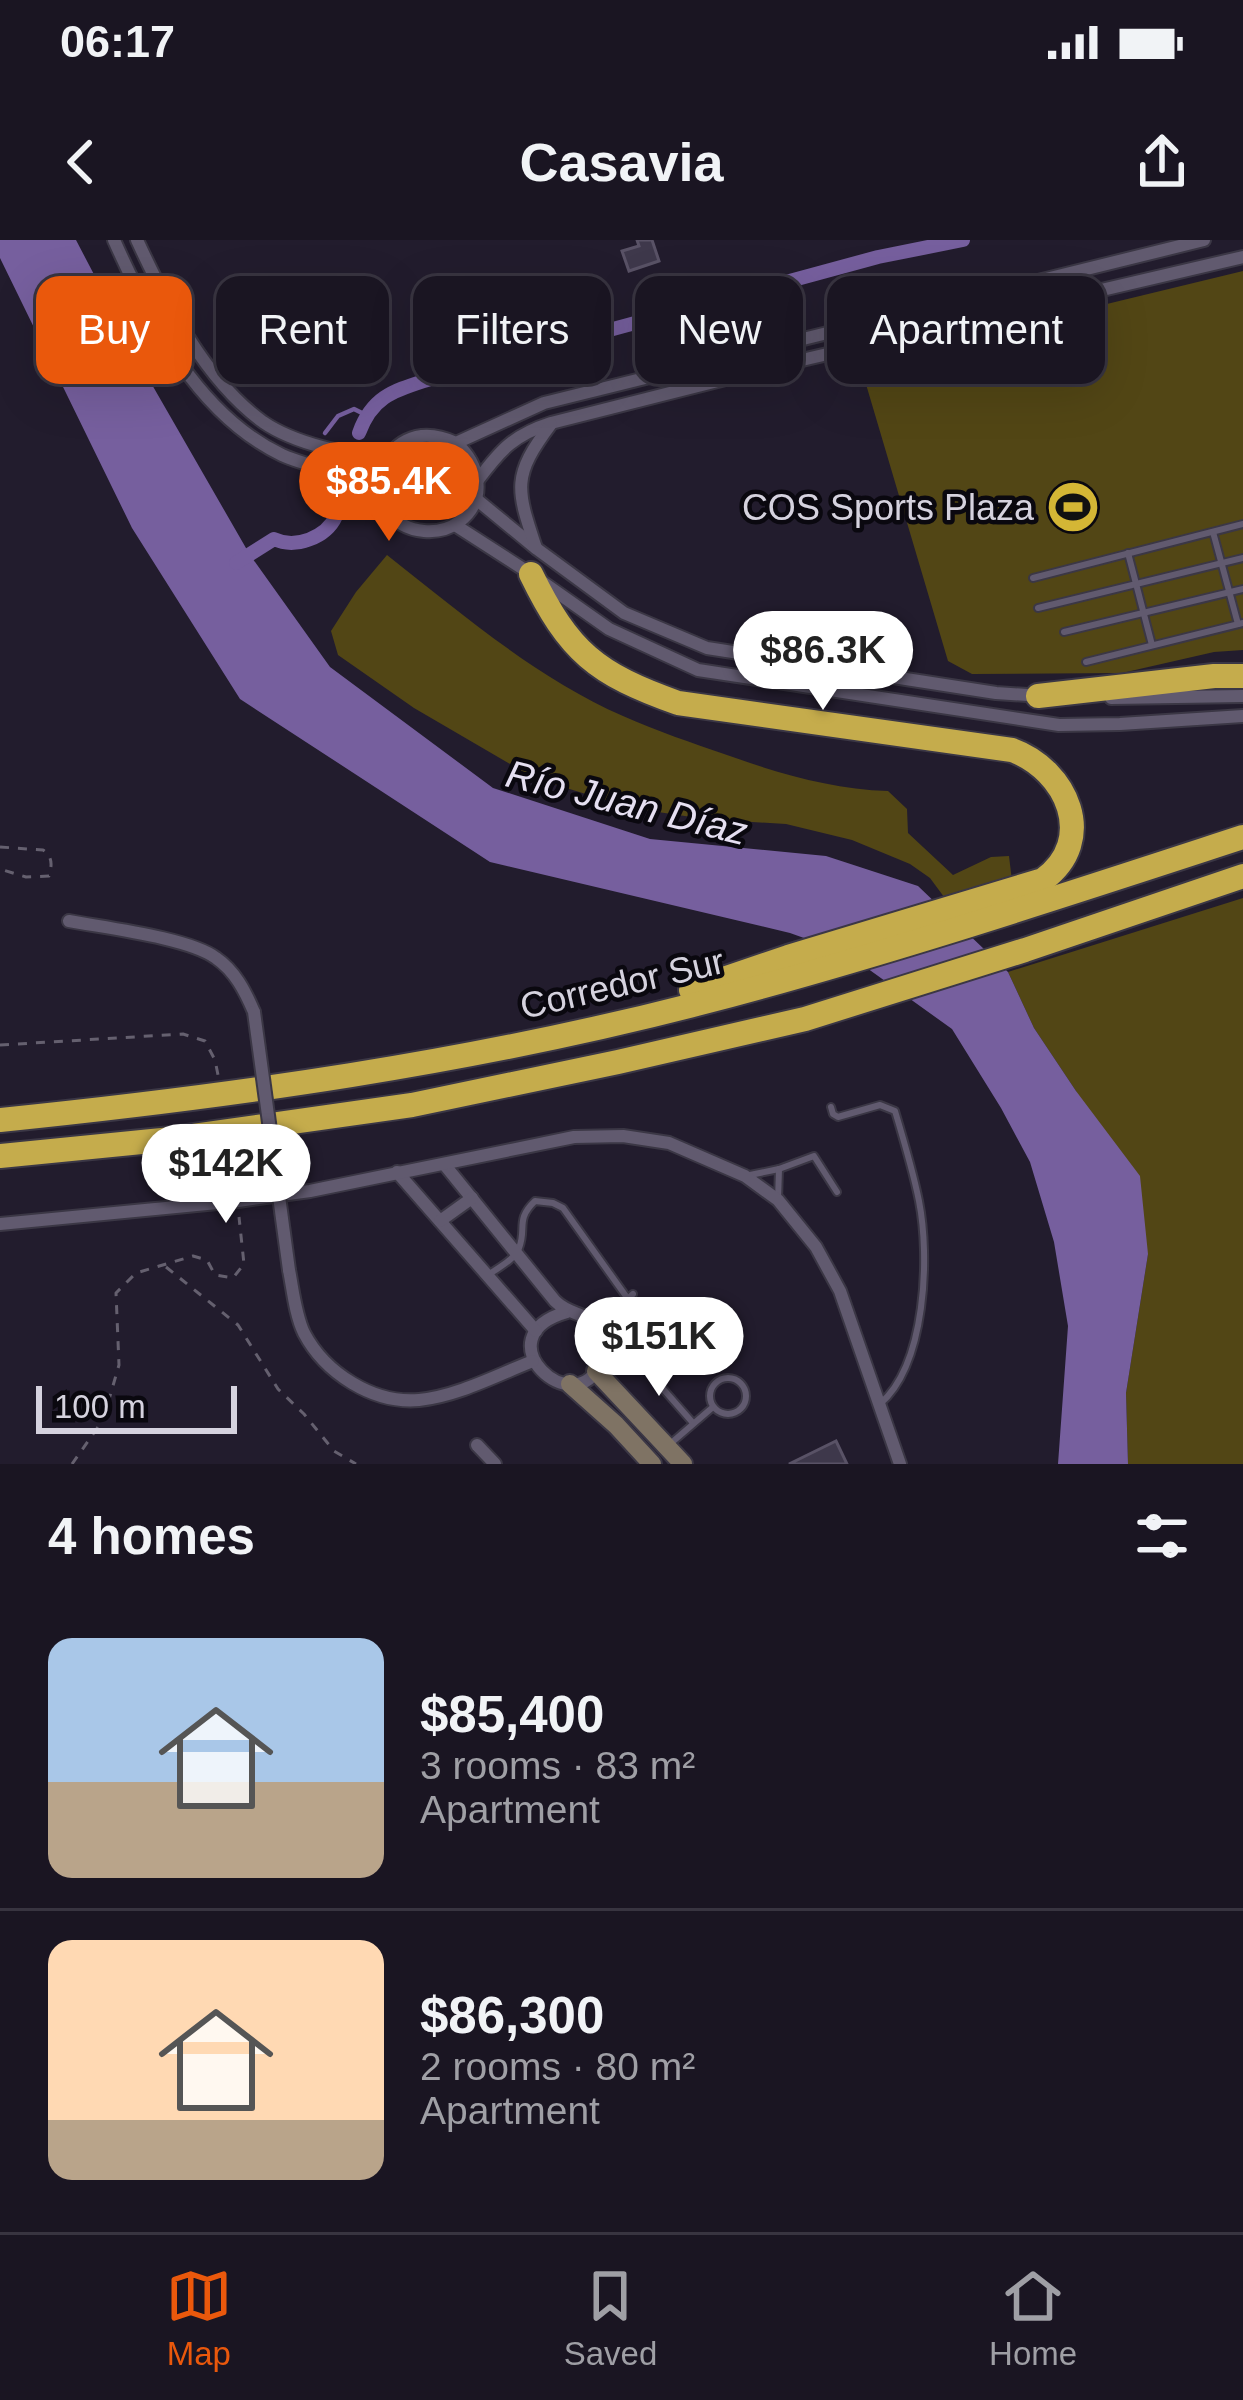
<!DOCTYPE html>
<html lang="en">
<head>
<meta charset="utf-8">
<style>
	:root { --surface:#1a1522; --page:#231e2a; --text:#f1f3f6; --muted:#9f9fa5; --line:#383440; --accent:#ea580c }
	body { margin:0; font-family:Arial,sans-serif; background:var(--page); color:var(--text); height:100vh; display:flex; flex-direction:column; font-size:45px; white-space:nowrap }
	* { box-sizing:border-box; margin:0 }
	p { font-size:39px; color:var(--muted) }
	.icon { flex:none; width:66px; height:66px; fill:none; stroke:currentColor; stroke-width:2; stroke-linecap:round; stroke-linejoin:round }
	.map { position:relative; height:1224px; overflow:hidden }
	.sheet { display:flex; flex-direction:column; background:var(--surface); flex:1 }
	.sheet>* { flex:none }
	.guide { position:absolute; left:36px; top:36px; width:1173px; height:108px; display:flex; gap:24px }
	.scale { position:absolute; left:36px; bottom:30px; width:201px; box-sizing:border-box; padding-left:12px; border:6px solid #d5d2de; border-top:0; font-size:33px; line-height:42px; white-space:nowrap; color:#d5d2de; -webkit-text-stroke:9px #0a080f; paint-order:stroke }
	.price { position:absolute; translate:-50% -102px; padding:0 27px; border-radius:42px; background:#fff; color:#222; font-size:39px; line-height:78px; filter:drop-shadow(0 3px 6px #0008) }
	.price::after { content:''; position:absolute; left:50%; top:72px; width:36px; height:27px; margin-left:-18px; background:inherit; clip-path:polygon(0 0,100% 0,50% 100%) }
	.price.current { background:var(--accent); color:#fff }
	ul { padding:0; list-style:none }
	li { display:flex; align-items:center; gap:36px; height:300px; padding:0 48px }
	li+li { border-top:3px solid var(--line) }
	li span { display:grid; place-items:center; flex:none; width:336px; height:240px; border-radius:24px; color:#555 }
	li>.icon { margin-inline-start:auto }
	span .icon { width:144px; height:144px; fill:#fffc; stroke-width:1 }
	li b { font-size:51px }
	h2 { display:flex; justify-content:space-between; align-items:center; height:144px; padding:0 48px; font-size:51px }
	.pill { padding:0 42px; border-radius:24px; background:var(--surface); box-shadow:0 12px 48px #0002,0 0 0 3px var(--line); font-size:42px; line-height:108px }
	.pill.current { background:var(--accent); color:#fff }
	.status { display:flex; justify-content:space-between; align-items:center; height:84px; padding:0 60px; background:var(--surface); direction:ltr }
	.status svg { height:33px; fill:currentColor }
	header { display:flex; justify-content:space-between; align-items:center; height:156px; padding:0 48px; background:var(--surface); font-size:54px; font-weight:700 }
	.dock { display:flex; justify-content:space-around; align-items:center; height:168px; border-top:3px solid var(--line); background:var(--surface); font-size:33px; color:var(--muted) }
	.dock a { display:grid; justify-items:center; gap:6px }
	.dock .current { color:var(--accent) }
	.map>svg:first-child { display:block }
	.green { fill:#524615 }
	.water { fill:#765f9e }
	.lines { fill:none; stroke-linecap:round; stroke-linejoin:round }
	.stream { stroke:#765f9e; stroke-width:4.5 }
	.canal { stroke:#765f9e; stroke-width:14 }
	.building { fill:#3e384b; stroke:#595266; stroke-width:3 }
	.lane-casing { stroke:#3b3745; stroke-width:10 }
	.street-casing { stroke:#3b3745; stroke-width:16 }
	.secondary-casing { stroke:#3b3745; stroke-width:22 }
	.highway-casing { stroke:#3b3745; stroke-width:28 }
	.path { stroke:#65606f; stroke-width:3; stroke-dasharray:9 9; stroke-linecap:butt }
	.lane { stroke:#615a6f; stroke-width:6 }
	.street { stroke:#615a6f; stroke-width:12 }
	.secondary { stroke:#7f7364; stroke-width:18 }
	.highway { stroke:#c5ac4c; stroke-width:24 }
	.street-bridge-casing { stroke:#3b3745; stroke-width:16; stroke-linecap:butt }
	.street-bridge { stroke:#615a6f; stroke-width:12 }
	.labels { text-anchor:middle; stroke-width:9; stroke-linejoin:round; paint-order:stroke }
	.poi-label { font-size:36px; fill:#d5d2de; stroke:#0a080f; text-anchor:end }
	.street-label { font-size:36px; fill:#d5d2de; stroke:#0a080f }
	.water-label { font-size:39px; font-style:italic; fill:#e5dff1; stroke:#0a080f }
</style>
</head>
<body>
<div class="status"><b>06:17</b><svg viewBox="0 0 49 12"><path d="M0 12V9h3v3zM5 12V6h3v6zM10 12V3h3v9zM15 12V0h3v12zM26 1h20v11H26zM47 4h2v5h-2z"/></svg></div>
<header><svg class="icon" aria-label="back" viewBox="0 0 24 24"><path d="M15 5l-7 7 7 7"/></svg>Casavia<svg class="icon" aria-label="share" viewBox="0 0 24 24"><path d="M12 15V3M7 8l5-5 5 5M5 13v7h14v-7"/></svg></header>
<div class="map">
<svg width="1243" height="1224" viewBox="0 0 1243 1224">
	<rect width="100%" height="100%" fill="#221c2d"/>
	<!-- green -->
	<g class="green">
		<polygon points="1243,31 1243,410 1214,412 1122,433 972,434 948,421 860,124"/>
		<path d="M 387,315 C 461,373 536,438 623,476 C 657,491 692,503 727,515 C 780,534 832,549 888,551 L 907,569 L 908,593 L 953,635 L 991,617 L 1009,616 L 1012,641 L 947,661 L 930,638 L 910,624 L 852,600 L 786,584 L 705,579 L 631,568 L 534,538 L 414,468 L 338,415 L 331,391 L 356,352 Z"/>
		<polygon points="1243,658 1243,1224 1128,1224 1126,1153 1148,1014 1076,851 1034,788 1008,732"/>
	</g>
	<!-- water -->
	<polygon class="water" points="0,0 76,0 147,136 250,315 330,427 493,548 650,599 826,616 918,646 1008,732 1034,788 1076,851 1140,936 1148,1014 1126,1153 1128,1224 1058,1224 1068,1086 1054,1002 1030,922 1001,868 952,789 846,713 790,693 490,622 240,459 132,288 0,18"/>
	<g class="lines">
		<!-- stream -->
		<polyline class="stream" points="325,193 338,176 354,169 366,175"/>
		<!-- canal -->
		<g class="canal">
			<path d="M 359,193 C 373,154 397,150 433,138 L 878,17 L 963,0"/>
			<path d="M 236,323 L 274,299 C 295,309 326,298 336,276 C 340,267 339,254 340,244"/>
		</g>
	</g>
	<!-- building -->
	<g class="building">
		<polygon points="637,0 652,0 659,21 629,31 622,11 639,6"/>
		<polygon points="836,1201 847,1224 789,1224"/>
	</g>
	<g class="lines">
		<!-- lane casing -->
		<g class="lane-casing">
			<g id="lane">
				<polyline points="1213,292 1238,384"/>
				<polyline points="1128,313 1152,405"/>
				<polyline points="1033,338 1243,284"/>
				<polyline points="1038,368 1243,318"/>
				<polyline points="1064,392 1243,349"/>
				<polyline points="1086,422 1243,383"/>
				<path d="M 831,867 L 833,874 L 838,877 L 880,865 L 895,871 C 904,901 913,931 919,961 C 930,1017 926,1124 880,1164"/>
				<polyline points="750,935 779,929 814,916 837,952"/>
				<polyline points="778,960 779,929"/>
				<path d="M 488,1035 C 498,1028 514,1020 519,1008 C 527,988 515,980 535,961 L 553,963 L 563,968 L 628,1059 L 650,1134 L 693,1183"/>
				<polyline points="597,1088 633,1054"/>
				<circle cx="728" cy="1156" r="18"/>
				<polyline points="670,1204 713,1167"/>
			</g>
		</g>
		<!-- street casing -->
		<g class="street-casing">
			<g id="street">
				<path d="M 114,0 C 150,81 198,175 282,215 C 313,229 348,232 380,244"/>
				<path d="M 137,0 C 166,63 205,140 263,182 C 295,204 348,215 387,218"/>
				<polyline points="887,99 899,88 923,73"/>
				<path d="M 456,203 C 480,224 488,260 459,282 C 448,290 436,292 424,291 C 353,285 375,166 456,203 L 544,163 L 1204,0"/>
				<path d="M 478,240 C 501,209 514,195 551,183 L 789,123 L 1243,17"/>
				<polyline points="476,259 537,309 624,373 707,408 996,453 1043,456"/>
				<polyline points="455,285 531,334 609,389 698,430 1059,485 1120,484 1243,476"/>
				<path d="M 536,308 C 516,248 512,236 551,184"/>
				<polyline points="1111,458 1243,456"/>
				<path d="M 69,681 C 106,688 189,698 216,718 C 235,731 245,751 254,772"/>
				<path d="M 444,924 L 555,1061 C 569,1075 584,1072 595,1085 C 603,1095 606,1109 601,1122 C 576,1186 479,1097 567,1072"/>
				<polyline points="397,932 536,1091"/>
				<polyline points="440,981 472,958"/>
				<polyline points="0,984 238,961 310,951 574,897 623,896 669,903 745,936 778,960 816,1007 840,1051 900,1224"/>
				<path d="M 289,1030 C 293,1050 295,1074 304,1093 C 325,1133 373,1164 419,1160 C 458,1156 497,1135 533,1121"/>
				<polyline points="477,1205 495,1224"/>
			</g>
		</g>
		<!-- secondary casing -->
		<g class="secondary-casing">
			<g id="secondary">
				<polyline points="596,1131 683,1224"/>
				<polyline points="570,1144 616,1185 652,1224"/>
			</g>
		</g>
		<!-- highway casing -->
		<g class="highway-casing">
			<g id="highway">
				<path d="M 531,334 C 569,412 596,434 678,463 L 1012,510 C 1067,530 1098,600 1043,640 L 788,717 L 691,750"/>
				<polyline points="1038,456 1214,436 1243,436"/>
				<path d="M 0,880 C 235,856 468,823 697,764 C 881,716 1062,656 1243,597"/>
				<polyline points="0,916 172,899 412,865 618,822 805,779 1025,710 1243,636"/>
			</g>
		</g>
		<!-- path -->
		<g class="path">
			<path d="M 0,607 L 43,610 C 53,617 52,625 49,636 L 26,637 L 0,629"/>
			<polyline points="0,805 183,794 205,801 215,820 218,835"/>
			<polyline points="166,1027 238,1085 278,1149 304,1174 334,1211 356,1224"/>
			<polyline points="72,1224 103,1180 119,1125 116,1053 136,1033 193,1016 207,1020 215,1035 233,1038 244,1024 239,977"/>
		</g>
		<!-- lane -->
		<use href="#lane" class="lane"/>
		<!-- street -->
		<use href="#street" class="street"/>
		<!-- secondary -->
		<use href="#secondary" class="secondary"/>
		<!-- highway -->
		<use href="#highway" class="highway"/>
		<!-- street-bridge casing -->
		<g class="street-bridge-casing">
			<polyline id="street-bridge" points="254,772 289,1030"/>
		</g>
		<!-- street-bridge -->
		<use href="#street-bridge" class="street-bridge"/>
	</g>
	<!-- icons -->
	<defs>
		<g id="stadium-disc" transform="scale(2.7)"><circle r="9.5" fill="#d4b635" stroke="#0a080f"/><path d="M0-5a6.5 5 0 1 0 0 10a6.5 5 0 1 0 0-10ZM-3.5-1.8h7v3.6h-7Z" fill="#111"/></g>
	</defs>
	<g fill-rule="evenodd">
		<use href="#stadium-disc" x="1073" y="267"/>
	</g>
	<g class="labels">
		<!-- poi labels -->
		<g class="poi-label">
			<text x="1034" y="280">COS Sports Plaza</text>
		</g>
		<!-- street labels -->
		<g class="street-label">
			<text transform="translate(622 743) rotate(-13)" y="13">Corredor Sur</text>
		</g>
		<!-- water labels -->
		<g class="water-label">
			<text transform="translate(627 562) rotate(14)" y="14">Río Juan Díaz</text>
		</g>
	</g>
</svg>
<div class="scale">100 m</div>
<b class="price current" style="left:389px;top:304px">$85.4K</b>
<b class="price" style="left:823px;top:473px">$86.3K</b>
<b class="price" style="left:226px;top:986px">$142K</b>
<b class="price" style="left:659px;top:1159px">$151K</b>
<div class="guide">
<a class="pill current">Buy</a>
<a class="pill">Rent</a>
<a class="pill">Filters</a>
<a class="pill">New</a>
<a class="pill">Apartment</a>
</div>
</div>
<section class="sheet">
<h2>4 homes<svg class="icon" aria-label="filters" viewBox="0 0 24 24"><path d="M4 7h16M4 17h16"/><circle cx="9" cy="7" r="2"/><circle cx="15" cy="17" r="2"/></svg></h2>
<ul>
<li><span style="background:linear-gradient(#a9c7e8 60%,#b9a48a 0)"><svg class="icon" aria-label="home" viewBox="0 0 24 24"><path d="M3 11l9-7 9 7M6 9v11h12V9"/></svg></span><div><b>$85,400</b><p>3 rooms · 83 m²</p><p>Apartment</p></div></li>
<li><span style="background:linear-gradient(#ffd9b3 75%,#b9a48a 0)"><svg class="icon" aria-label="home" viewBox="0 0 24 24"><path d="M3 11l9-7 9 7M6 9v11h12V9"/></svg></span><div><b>$86,300</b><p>2 rooms · 80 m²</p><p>Apartment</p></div></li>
</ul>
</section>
<nav class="dock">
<a class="current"><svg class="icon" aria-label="map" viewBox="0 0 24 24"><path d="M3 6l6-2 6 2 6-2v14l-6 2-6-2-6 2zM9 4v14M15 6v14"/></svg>Map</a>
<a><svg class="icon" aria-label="saved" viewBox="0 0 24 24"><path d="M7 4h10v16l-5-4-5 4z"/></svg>Saved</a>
<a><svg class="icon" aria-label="home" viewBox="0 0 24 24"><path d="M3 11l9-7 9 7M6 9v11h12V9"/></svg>Home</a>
</nav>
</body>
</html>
